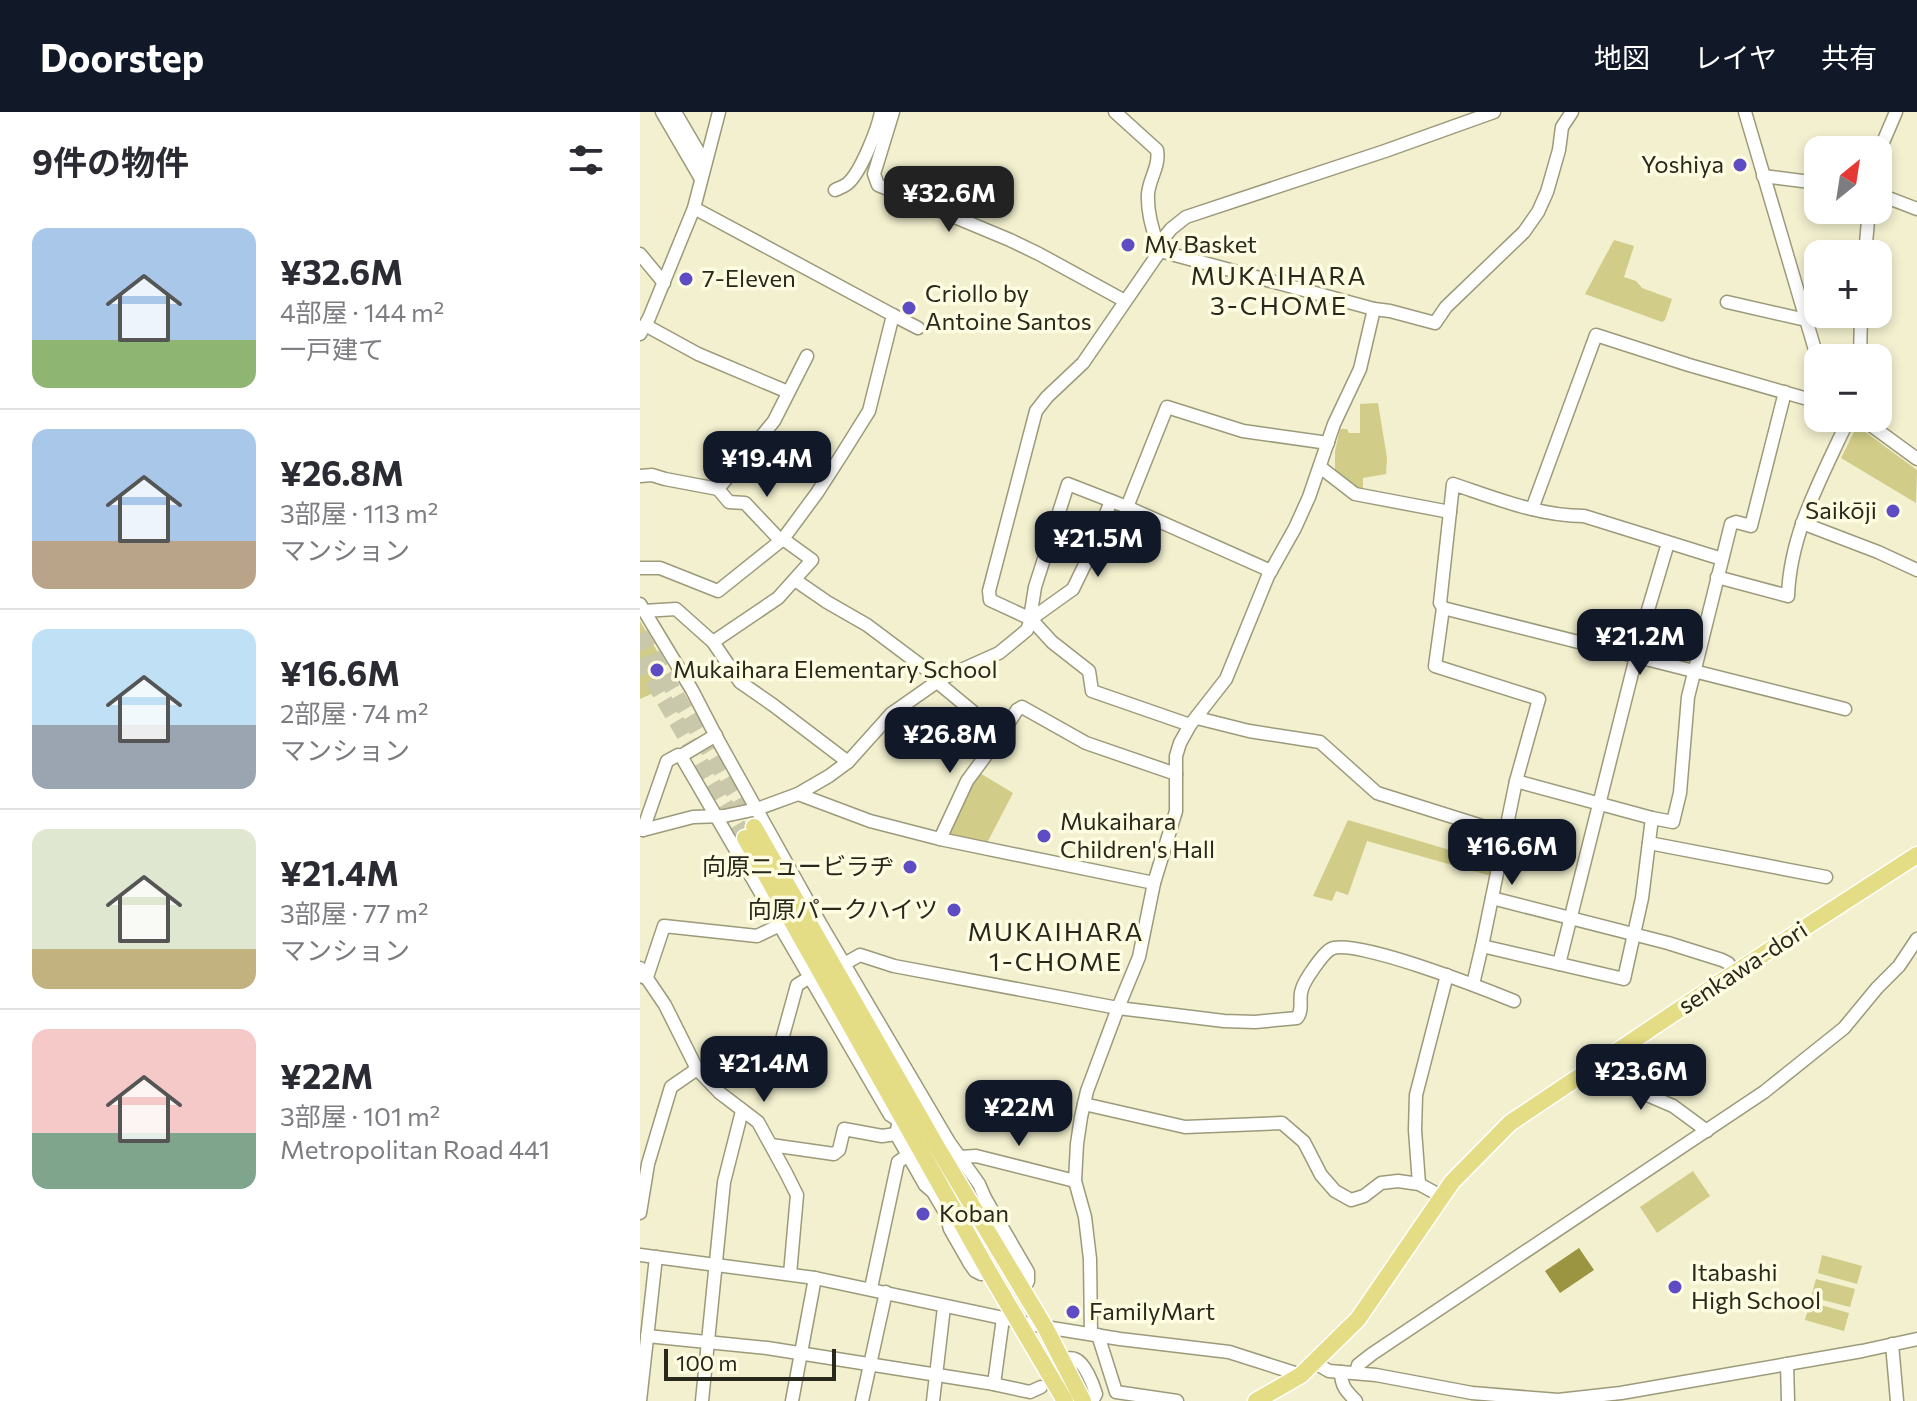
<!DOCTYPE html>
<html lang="ja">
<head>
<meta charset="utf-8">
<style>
	:root { --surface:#fff; --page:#f7f7f7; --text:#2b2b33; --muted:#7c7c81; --line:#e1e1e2; --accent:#111827 }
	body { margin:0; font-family:Commissioner,"Noto Sans JP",sans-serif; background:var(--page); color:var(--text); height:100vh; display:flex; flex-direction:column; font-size:30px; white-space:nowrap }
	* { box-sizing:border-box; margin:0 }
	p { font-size:26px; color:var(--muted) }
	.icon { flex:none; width:44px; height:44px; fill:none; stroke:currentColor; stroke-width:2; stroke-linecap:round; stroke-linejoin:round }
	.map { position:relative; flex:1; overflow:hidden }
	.side { display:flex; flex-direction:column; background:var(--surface); width:640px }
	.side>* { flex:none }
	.needle { width:52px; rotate:30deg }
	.controls { position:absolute; left:1164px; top:24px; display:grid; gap:16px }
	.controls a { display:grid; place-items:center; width:88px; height:88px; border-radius:16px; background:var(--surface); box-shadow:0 4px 12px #0003; font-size:40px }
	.scale { position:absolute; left:24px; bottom:20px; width:172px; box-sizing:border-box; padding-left:8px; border:4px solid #29281c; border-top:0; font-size:22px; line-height:28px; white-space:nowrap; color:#29281c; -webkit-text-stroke:6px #fefde2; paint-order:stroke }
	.price { position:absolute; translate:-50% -68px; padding:0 18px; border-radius:16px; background:var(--accent); color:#fff; font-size:26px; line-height:52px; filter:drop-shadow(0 2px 4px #0008) }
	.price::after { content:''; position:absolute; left:50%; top:48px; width:24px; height:18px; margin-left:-12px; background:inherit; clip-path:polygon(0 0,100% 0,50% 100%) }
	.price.current { background:#222; color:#fff }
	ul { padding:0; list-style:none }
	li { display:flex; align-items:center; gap:24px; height:200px; padding:0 32px }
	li+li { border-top:2px solid var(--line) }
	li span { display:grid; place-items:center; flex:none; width:224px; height:160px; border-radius:16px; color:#555 }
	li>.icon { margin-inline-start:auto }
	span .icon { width:96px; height:96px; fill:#fffc; stroke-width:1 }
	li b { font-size:34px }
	h2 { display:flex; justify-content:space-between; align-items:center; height:96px; padding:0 32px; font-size:34px }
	header { display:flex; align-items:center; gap:48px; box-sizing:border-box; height:112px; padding:0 40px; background:var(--accent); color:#fff }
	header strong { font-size:38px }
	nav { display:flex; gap:44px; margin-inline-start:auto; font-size:28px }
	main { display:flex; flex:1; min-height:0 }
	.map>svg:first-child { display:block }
	.green { fill:#d1cd88 }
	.water { fill:#9b9440 }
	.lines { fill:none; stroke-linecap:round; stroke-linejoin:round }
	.major-tunnel { stroke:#cac8aa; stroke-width:16; stroke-dasharray:16 8; stroke-linecap:butt }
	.minor-casing { stroke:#9c9a7a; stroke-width:15 }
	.major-casing { stroke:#fff; stroke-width:19 }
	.minor { stroke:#fff; stroke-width:12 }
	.major { stroke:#e4dd85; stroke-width:16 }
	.poi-dot { fill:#5e4cc5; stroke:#fefde2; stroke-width:3 }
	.labels { text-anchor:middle; stroke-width:7; stroke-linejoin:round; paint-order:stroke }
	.poi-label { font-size:24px; fill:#29281c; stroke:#fefde2; text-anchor:start }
	.street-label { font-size:24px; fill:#29281c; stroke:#fefde2 }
	.neighbourhood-label { font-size:26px; letter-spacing:2px; fill:#29281c; stroke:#fefde2 }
</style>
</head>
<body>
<header>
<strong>Doorstep</strong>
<nav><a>地図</a><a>レイヤ</a><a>共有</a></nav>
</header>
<main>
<section class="side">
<h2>9件の物件<svg class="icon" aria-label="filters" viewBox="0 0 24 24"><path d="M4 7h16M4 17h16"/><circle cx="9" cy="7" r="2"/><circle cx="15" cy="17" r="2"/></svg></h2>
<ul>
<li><span style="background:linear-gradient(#a9c7e8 70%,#8fb573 0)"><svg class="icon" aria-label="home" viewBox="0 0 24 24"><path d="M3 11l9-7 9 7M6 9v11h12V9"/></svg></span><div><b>¥32.6M</b><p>4部屋 · 144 m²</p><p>一戸建て</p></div></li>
<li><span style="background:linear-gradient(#a9c7e8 70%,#b9a48a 0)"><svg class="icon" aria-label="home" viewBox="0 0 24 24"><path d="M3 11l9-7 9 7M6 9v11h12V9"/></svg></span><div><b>¥26.8M</b><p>3部屋 · 113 m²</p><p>マンション</p></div></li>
<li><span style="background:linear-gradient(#bfe0f5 60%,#9aa5b1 0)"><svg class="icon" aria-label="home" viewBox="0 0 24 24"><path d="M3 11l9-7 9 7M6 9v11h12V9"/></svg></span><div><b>¥16.6M</b><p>2部屋 · 74 m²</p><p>マンション</p></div></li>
<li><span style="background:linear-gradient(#dfe7d0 75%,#c2b280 0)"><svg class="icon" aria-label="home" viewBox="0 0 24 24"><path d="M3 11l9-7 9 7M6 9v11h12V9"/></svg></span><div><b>¥21.4M</b><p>3部屋 · 77 m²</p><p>マンション</p></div></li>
<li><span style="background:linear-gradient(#f6c9c9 65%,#7fa58c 0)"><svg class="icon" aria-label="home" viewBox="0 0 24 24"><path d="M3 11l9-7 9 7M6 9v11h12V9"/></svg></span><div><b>¥22M</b><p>3部屋 · 101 m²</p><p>Metropolitan Road 441</p></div></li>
</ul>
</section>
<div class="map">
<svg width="1277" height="1289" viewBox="0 0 1277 1289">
	<rect width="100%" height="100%" fill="#f2f0ce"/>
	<!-- green -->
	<g class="green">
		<polygon points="974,128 994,134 984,165 996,169 1002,176 1032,187 1025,208 1022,210 945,182"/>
		<polygon points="738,291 747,346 746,362 723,366 723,379 714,377 695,359 695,339 700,317 707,317 709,321 720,321 720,292"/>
		<polygon points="1217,314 1277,358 1276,391 1201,346"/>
		<polygon points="0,509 22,548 19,551 32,573 0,587"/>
		<polygon points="338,660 373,681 347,731 311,724 309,719 330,671"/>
		<polygon points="708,708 854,751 851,764 727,729 708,783 696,779 692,789 673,784"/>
		<polygon points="1053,1059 1070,1084 1017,1121 1000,1095"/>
		<polygon points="1182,1143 1222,1154 1217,1172 1178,1161"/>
		<polygon points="1176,1167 1215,1177 1210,1195 1171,1185"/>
		<polygon points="1170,1190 1209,1201 1204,1219 1165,1208"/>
	</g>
	<!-- water -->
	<polygon class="water" points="939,1136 954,1158 920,1181 905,1159"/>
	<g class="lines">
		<!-- major-tunnel -->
		<g class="major-tunnel">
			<polyline points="0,522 114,715"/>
			<polyline points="0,547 105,726"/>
		</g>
		<!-- minor casing -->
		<g class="minor-casing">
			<g id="minor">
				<polyline points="22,0 61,67"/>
				<polyline points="35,0 65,51"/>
				<polyline points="253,0 234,62 238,73 370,128 399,142 485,189"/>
				<path d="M 475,0 L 517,38 C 520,54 509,67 508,82 C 507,100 512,117 518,133"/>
				<polyline points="1105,0 1178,248"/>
				<polyline points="1238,49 1241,35 1256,0"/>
				<polyline points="1123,64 1178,71"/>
				<path d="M 195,78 C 199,76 203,75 207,72 C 220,62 238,17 241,0"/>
				<polyline points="1238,82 1277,97"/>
				<polyline points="520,139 734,197 750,199 795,211 806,195 884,120 898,100 907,80 919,38 922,15 932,0"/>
				<polyline points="0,142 24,171"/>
				<polyline points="1225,142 1229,98"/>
				<polyline points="1087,190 1166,208"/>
				<polyline points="253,203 278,216"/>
				<polyline points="5,213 58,242 148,280"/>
				<polyline points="0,222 9,206 54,96 79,0"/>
				<polyline points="1220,246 1221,202"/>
				<polyline points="1221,306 1277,347"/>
				<polyline points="680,355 715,382 810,400"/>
				<polyline points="0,364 12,363 25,367 78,377 134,309 167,244"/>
				<polyline points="78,377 89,390 105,391 141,429"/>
				<polyline points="487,395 527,295 603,319 688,331"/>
				<polyline points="892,397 956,223 1049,253 1178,290"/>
				<polyline points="1162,411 1238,440 1277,458"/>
				<polyline points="0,456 20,456 78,479 143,427 177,381 204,339 229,299 253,203 54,96"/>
				<path d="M 1077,465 L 1148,484 C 1150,420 1183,363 1209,306"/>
				<polyline points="155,468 187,490 227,513 295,564 302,574 361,623 377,598 382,595 446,631 536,662"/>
				<polyline points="0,492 52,578 79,630 180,811 309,1030 339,1072 345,1086 341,1108"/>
				<polyline points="803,496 1205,597"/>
				<polyline points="4,499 36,497 73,530 138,486 172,448 143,427"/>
				<polyline points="391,507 433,477 449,444 471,389"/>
				<polyline points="73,530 100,570 133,593 208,650"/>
				<polyline points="994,545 1028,431"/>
				<polyline points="557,606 609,619 680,630 737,681 864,721"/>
				<polyline points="550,613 452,579 449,559 412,530 391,507 350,488 349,479 396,299 407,285 443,251 520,139 518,133 531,117 546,105 745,39 854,0"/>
				<polyline points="41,644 250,1003 264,1012"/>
				<polyline points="876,669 1012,706 1033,710 1040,681 1048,585 1091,412 1096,410 1111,414 1145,280"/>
				<polyline points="158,682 189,664 208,650 251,602 301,567 359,541 387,518 391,507 391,500 395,475 428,372 487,395 631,459"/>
				<polyline points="0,717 3,718 53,705 84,704 117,697 158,682 230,709 300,727 514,771"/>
				<polyline points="3,718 27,649 38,643 41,644 76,623"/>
				<polyline points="300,727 327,669 361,623"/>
				<polyline points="1009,731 1186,765"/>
				<polyline points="852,786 1028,831 1082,848 1088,851 1096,862"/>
				<polyline points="842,834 984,867 1002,786 1012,706"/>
				<path d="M 204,852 L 220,843 L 254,854 L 478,896 L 584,909 L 615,910 L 657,906 C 664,897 658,887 662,877 C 664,869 683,841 691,837 C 713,825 847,878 874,889"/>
				<polyline points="919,852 996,545"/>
				<polyline points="0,856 25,893 57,957 80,981 118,1010 146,1061 157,1083 150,1162"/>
				<polyline points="3,865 7,865 24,814 117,824 140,813"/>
				<path d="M 833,872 L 842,834 L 876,669 L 899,587 L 795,554 L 803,496 L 800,491 L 813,372 C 855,386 899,404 944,404 L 1082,447"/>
				<polyline points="85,932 135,953 157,873 170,865"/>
				<polyline points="949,958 1033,994 1067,1019"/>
				<polyline points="444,992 545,1015 642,1011 664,1030 681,1063 695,1079 711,1088 724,1084 741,1071 758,1069 779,1072 801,1084"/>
				<polyline points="259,1009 256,1022 285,1073 293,1080 306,1102 310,1117 330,1152 335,1159 341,1162 349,1160"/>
				<polyline points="131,1033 194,1042 199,1038 204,1017 242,1024 256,1022"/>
				<polyline points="320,1045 336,1044 435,1069"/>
				<polyline points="779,1072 775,1018 776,983 807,863"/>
				<polyline points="345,1086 388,1160 388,1169 383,1179"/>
				<polyline points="0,1101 8,1052 31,975 57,957"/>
				<polyline points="0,1143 175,1166 405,1215 480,1227 589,1240 661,1263"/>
				<polyline points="231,1176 258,1050 268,1043"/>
				<polyline points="451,1222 450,1147 445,1105 435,1069 437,1032 441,1005 447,979 478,896 499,845 514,771 536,699 536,644 540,631 550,613 586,567 628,464 655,416 669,385 694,312 720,257 734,197"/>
				<polyline points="458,1223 476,1280 537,1289"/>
				<polyline points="7,1224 127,1236 348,1271 390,1280 401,1275"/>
				<polyline points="1252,1232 1257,1289"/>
				<path d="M 421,1247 C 424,1247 431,1245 435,1247 C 445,1251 453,1272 456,1282 L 452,1289"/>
				<polyline points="675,1251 689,1259 736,1263 832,1281 918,1288 981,1281 1222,1239 1277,1227"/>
				<polyline points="1147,1252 1148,1289"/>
				<path d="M 701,1260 C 701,1274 706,1279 716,1289"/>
				<polyline points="716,1261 718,1253 732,1242 1124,980 1204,916 1237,876 1259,854 1277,827"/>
				<polyline points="354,1272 363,1206"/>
				<polyline points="0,1289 16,1145"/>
				<polyline points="62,1289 84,1070 102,999"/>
				<polyline points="152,1289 175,1166"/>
				<polyline points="222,1289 246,1180"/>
				<polyline points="293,1289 304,1195"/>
			</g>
		</g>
		<!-- major casing -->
		<g class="major-casing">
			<g id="major">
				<polyline points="114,715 297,1035 405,1215 443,1289"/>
				<polyline points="105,726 349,1160 425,1289"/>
				<polyline points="616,1289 661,1263 718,1207 812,1070 870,1011 1073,875 1277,743"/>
			</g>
		</g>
		<!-- minor -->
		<use href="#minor" class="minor"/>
		<!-- major -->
		<use href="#major" class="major"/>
	</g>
	<!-- markers -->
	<g class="poi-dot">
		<circle cx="1100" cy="53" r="8"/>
		<circle cx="488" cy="133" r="8"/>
		<circle cx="46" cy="167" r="8"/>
		<circle cx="269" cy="196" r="8"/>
		<circle cx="1253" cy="399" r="8"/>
		<circle cx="17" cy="558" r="8"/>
		<circle cx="404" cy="724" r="8"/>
		<circle cx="270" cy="755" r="8"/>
		<circle cx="314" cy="798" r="8"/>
		<circle cx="283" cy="1102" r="8"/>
		<circle cx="1035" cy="1175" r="8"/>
		<circle cx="433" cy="1200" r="8"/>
	</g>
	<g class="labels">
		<!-- poi labels -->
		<g class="poi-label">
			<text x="1084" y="61" text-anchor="end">Yoshiya</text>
			<text x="504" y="141">My Basket</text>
			<text x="62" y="175">7-Eleven</text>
			<text x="285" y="190">Criollo by<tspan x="285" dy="28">Antoine Santos</tspan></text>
			<text x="1237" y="407" text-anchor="end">Saikōji</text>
			<text x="33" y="566">Mukaihara Elementary School</text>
			<text x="420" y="718">Mukaihara<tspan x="420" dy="28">Children's Hall</tspan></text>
			<text x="254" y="763" text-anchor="end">向原ニュービラヂ</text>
			<text x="298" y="806" text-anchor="end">向原パークハイツ</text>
			<text x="299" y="1110">Koban</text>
			<text x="1051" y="1169">Itabashi<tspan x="1051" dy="28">High School</tspan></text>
			<text x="449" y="1208">FamilyMart</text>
		</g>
		<!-- street labels -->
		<g class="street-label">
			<text transform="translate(1103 856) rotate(-33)" y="8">senkawa-dori</text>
		</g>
		<!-- neighbourhood labels -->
		<g class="neighbourhood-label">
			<text x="639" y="173">MUKAIHARA<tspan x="639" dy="30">3-CHOME</tspan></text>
			<text x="416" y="829">MUKAIHARA<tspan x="416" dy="30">1-CHOME</tspan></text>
		</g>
	</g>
</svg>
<div class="controls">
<a><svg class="needle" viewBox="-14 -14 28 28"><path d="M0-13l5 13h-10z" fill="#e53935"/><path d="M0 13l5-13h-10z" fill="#7c7c81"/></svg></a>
<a>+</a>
<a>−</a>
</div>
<div class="scale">100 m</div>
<b class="price current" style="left:309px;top:122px">¥32.6M</b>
<b class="price" style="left:127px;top:387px">¥19.4M</b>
<b class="price" style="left:458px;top:467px">¥21.5M</b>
<b class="price" style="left:1000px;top:565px">¥21.2M</b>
<b class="price" style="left:310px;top:663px">¥26.8M</b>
<b class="price" style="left:872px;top:775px">¥16.6M</b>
<b class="price" style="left:124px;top:992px">¥21.4M</b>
<b class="price" style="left:1001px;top:1000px">¥23.6M</b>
<b class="price" style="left:379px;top:1036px">¥22M</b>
</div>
</main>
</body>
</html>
